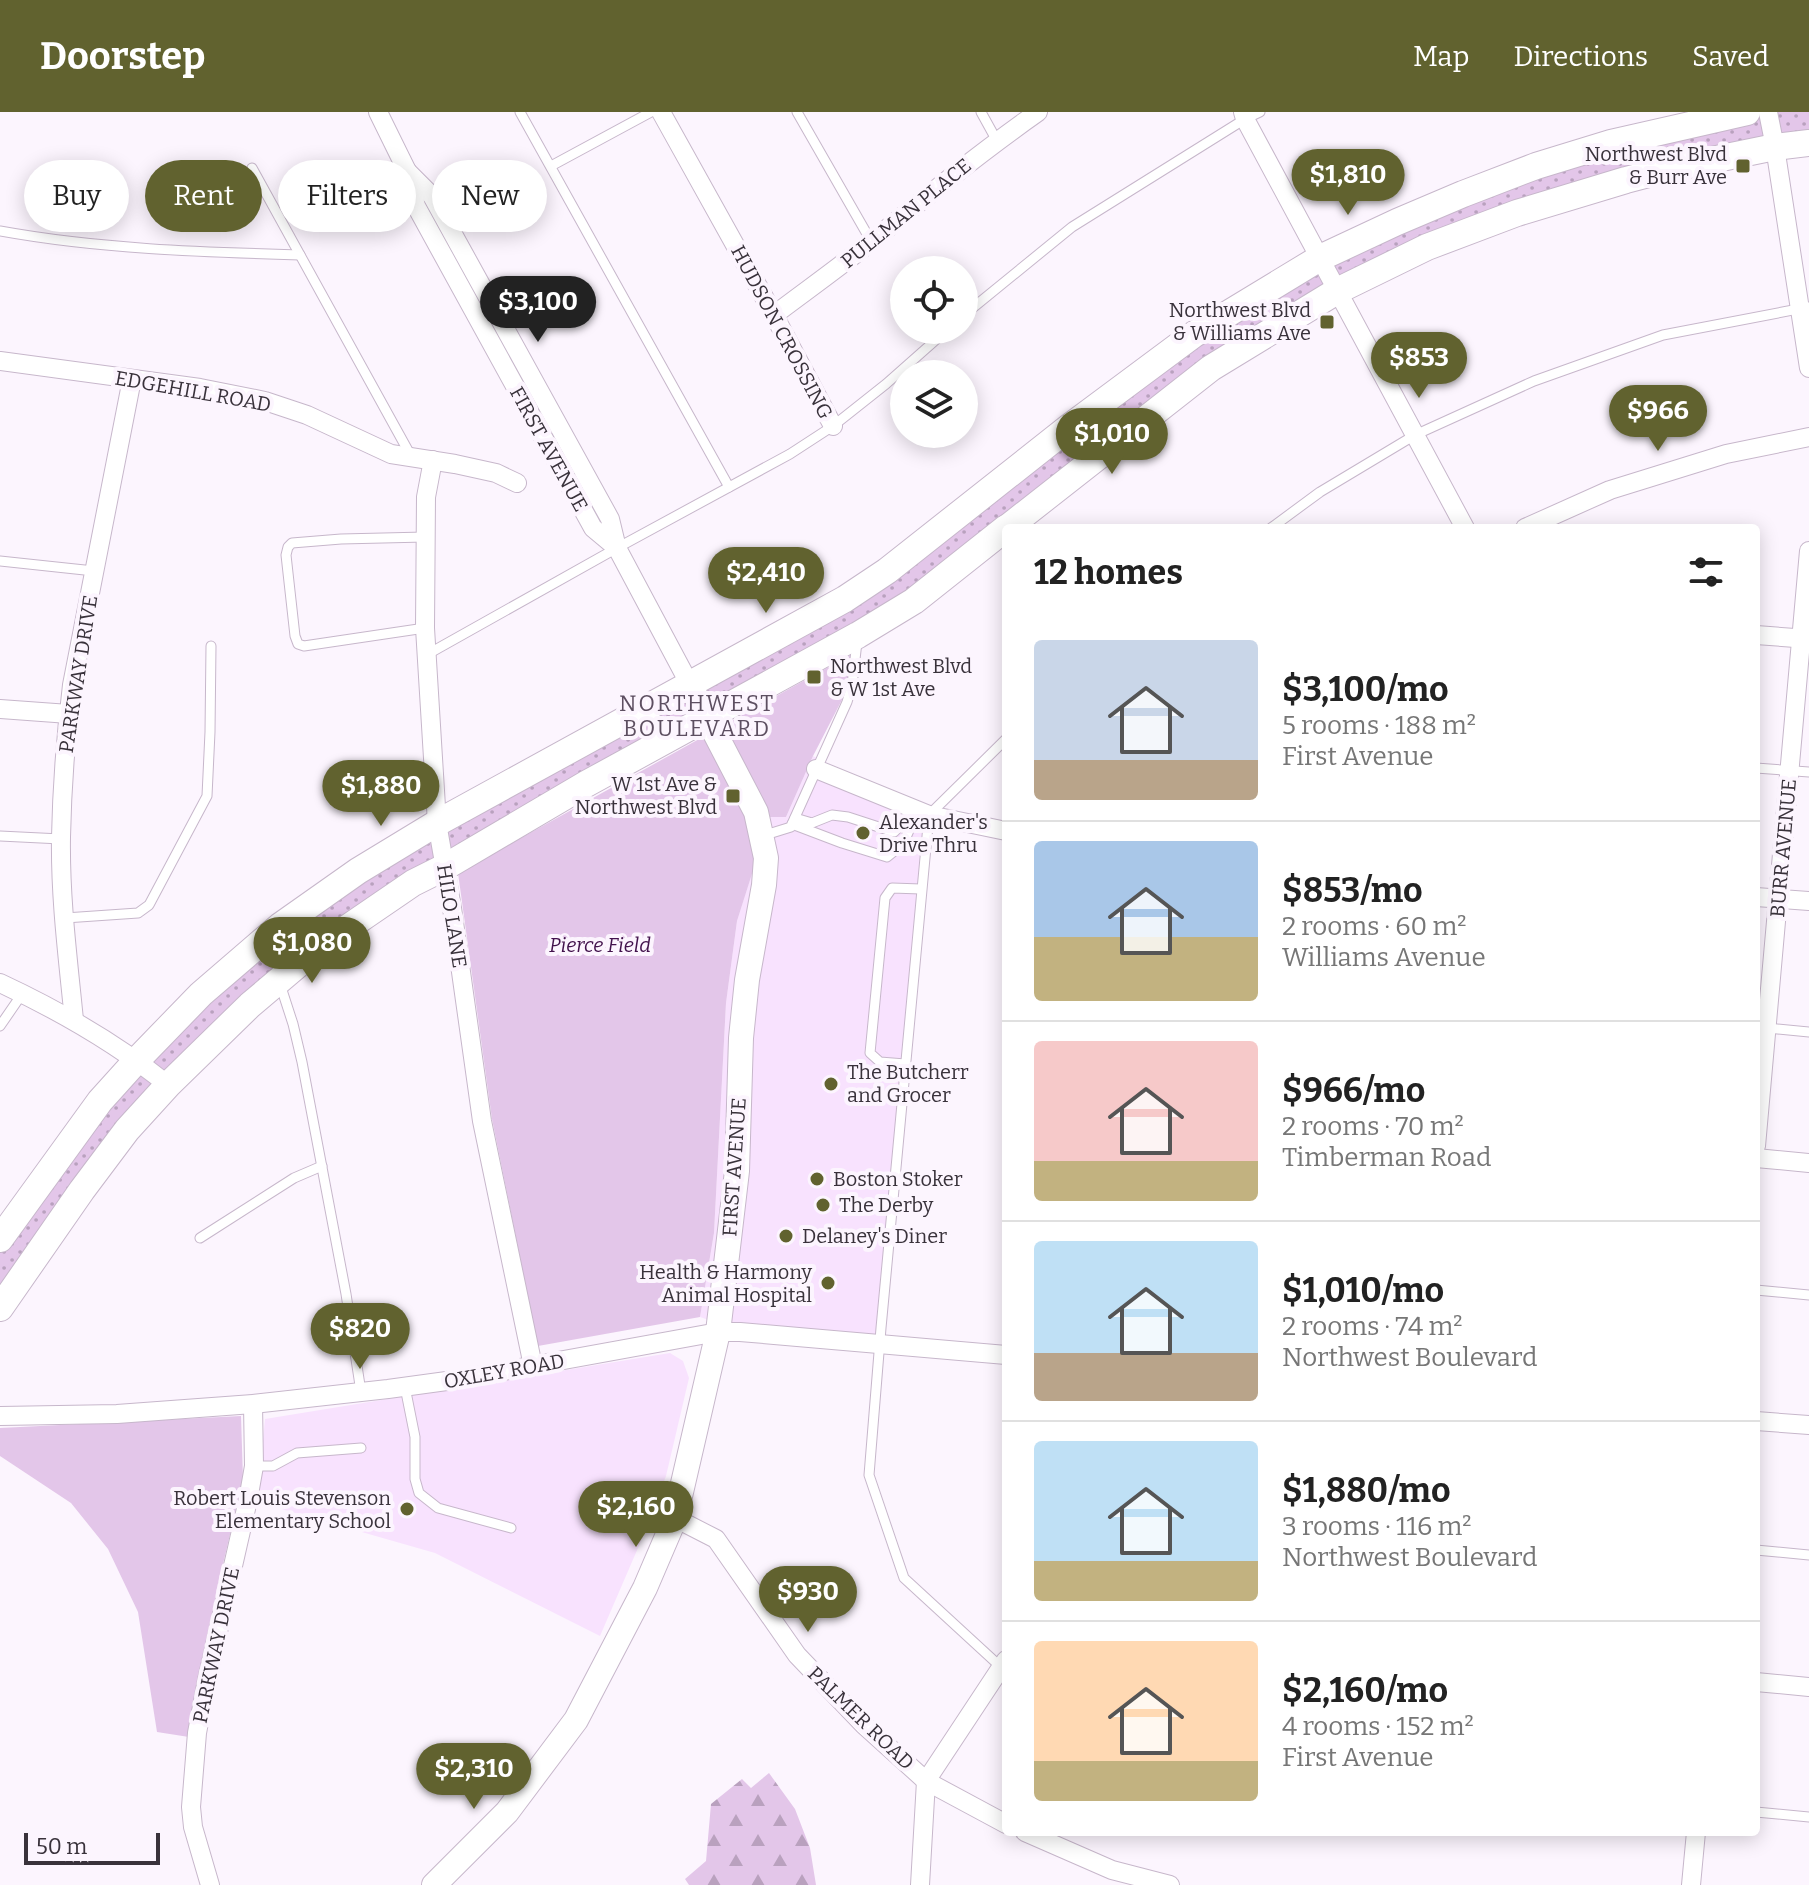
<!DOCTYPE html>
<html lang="en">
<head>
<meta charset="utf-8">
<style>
	:root { --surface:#fff; --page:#f2f2f2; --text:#222; --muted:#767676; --line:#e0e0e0; --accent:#61622f }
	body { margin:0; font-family:Bitter,serif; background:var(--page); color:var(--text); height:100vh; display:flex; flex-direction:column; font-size:30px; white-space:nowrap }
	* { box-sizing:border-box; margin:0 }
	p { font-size:26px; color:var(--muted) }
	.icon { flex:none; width:44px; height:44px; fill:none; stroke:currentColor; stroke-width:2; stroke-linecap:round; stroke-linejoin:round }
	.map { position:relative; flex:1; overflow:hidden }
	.panel { position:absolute; left:1002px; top:412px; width:758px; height:1312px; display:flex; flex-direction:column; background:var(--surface); border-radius:8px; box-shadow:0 4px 20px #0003 }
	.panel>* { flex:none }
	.top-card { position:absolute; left:24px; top:48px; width:760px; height:72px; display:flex; gap:16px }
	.fabs { position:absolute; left:890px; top:144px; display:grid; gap:16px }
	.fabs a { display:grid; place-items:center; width:88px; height:88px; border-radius:50%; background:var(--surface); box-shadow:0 4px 20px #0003; font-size:40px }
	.scale { position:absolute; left:24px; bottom:20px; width:136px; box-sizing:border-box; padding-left:8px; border:4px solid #39323b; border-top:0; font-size:22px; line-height:28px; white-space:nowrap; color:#39323b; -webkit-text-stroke:6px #fcf5fe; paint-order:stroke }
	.price { position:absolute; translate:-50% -68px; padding:0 18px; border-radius:28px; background:var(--accent); color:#fff; font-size:26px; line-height:52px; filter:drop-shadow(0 2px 4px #0008) }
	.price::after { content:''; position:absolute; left:50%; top:48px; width:24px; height:18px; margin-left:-12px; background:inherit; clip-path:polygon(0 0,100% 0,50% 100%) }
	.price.selected { background:#222; color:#fff }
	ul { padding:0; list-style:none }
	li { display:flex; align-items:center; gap:24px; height:200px; padding:0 32px }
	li+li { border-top:2px solid var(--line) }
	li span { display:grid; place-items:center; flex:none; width:224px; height:160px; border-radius:8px; color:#555 }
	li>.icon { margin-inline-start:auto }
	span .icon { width:96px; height:96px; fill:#fffc; stroke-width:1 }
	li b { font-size:34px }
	h2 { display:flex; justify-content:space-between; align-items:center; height:96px; padding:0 32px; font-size:34px }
	.pill { padding:0 28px; border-radius:36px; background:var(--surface); box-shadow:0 4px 20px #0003; font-size:28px; line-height:72px }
	.pill.selected { background:var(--accent); color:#fff }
	header { display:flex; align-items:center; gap:48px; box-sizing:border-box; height:112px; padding:0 40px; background:var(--accent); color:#fff }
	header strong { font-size:38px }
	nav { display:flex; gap:44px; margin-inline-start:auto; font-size:28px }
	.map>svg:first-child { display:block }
	.built { fill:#f8e2fe }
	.grass { fill:url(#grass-dots) }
	.forest { fill:url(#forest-firs) }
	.park { fill:#e3c6e9 }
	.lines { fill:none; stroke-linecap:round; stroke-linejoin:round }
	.service-casing { stroke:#c7b7cb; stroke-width:11 }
	.minor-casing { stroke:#c7b7cb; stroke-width:20 }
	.tertiary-casing { stroke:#c7b7cb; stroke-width:26 }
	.secondary-casing { stroke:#c7b7cb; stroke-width:28 }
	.service { stroke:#fff; stroke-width:9 }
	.minor { stroke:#fff; stroke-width:18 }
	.tertiary { stroke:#fff; stroke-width:24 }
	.secondary { stroke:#fff; stroke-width:26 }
	.poi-dot { fill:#61622f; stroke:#fcf5fe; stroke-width:3 }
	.labels { text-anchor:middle; stroke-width:8; stroke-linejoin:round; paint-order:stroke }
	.poi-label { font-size:20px; fill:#39323b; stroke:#fcf5fe; text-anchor:start }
	.street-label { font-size:20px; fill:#39323b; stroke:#fcf5fe }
	.park-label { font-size:20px; font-style:italic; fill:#42124c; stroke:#fcf5fe }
	.neighbourhood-label { font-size:22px; letter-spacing:2px; fill:#5d4f61; stroke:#fcf5fe }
</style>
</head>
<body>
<header>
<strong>Doorstep</strong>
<nav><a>Map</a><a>Directions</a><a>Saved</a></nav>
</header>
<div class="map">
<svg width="1809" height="1773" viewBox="0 0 1809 1773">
	<defs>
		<pattern id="grass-dots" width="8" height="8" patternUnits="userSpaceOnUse" patternTransform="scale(2)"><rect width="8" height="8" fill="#e3c6e9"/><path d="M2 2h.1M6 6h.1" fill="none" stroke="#b9a1be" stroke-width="1.8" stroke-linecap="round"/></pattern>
		<pattern id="forest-firs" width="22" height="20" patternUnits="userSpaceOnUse" patternTransform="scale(2)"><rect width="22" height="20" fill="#e3c6e9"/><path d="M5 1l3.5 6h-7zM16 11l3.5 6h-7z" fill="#b9a1be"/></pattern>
	</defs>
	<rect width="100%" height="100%" fill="#fcf5fe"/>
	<!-- built -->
	<g class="built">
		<polygon points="813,644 928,702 882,1232 744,1220 700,1205 714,1121 726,891 737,809 770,704 786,705"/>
		<polygon points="670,1241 683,1249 689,1266 666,1364 641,1429 600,1524 435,1441 257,1390 265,1307"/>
	</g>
	<!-- grass -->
	<polygon class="grass" points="1747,0 1809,0 1809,31 1668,57 1337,179 967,448 413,771 168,973 0,1196 0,1127 100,989 280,814 845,487 1068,316 1397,110"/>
	<!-- forest -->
	<polygon class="forest" points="769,1661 795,1697 810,1736 816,1773 689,1773 685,1767 706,1749 711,1692 742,1667 751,1676"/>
	<!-- park -->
	<g class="park">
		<polygon points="852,542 863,547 813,644 786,705 770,705 737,809 726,891 714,1121 700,1205 538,1234 492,1007 458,761"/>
		<polygon points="241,1304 243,1367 223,1452 189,1625 157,1620 138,1500 108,1437 71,1391 0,1344 0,1316"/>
	</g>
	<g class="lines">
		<!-- service casing -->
		<g class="service-casing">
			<g id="service">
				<polyline points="520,0 729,375"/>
				<polyline points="797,0 871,129"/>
				<polyline points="981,0 997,29"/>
				<polyline points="551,54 651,0"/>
				<polyline points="252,56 411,344"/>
				<path d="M 0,119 C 99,137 199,140 300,143"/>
				<polyline points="964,203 1072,115 1245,7 1260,0"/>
				<polyline points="1271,416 1320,380 1415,323 1534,269 1663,223 1809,195"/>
				<polyline points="425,425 341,427 292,431 288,435 286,443 295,524 298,532 304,534 425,516"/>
				<polyline points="0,449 94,459"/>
				<polyline points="428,542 617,436 790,342 833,314 886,272 947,218"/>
				<polyline points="1756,656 1809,660"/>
				<polyline points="795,706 812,711 832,703 848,705 894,720 903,711"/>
				<polyline points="792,712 842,731 887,745 903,732 911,714"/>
				<polyline points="0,724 61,727"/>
				<polyline points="762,724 791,715 792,712 847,590 852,573 857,530"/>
				<polyline points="65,806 138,801 149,793 207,684 210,620 211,534"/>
				<polyline points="280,872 293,912 302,950 346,1182 361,1280"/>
				<polyline points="0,914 22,882"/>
				<polyline points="1756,915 1809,920"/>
				<polyline points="905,952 880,950 870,941 885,786 892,776 921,777"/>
				<polyline points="200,1126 294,1066 322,1054"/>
				<polyline points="1756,1178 1809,1183"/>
				<polyline points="405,1275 415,1325 415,1367 419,1381 438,1396 511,1416"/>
				<polyline points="254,1354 273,1354 297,1341 361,1336"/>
				<polyline points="1756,1438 1809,1443"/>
				<polyline points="1003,1557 904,1466 869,1363 881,1216 929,703 1006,627"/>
				<polyline points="1756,1700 1809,1705"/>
			</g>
		</g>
		<!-- minor casing -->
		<g class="minor-casing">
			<g id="minor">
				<polyline points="378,0 407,59 416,94 593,416 617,436"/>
				<polyline points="661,0 774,203 833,314"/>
				<polyline points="1243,0 1245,7 1465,416"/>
				<polyline points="1768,0 1775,35 1809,256"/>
				<polyline points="407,59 432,84 610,407 617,436 690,573"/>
				<path d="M 774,203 C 807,178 841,154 873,128 C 927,84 981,40 1038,0"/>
				<polyline points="0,249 200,276 265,289 307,303 391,342 455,352 496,361 517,371"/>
				<polyline points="433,348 426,385 425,516 437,711 452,796 482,1009 533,1254"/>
				<polyline points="1525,416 1610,378 1726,342 1809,325"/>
				<polyline points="1756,523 1809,527"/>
				<polyline points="0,597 69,602"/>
				<polyline points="816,657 929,703 1006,719"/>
				<polyline points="1756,785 1809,789"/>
				<path d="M 0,871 C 60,899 116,931 168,973"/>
				<path d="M 74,908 C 68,847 60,786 61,725 C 62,674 66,623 72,573 L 132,267"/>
				<polyline points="1756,1034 1809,439"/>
				<polyline points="1756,1046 1809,1051"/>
				<polyline points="0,1304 117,1302 253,1292 388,1277 454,1268 718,1220 740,1220 1006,1243"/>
				<polyline points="1756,1309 1809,1313"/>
				<polyline points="675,1406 716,1427 797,1543 864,1613 926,1669 1006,1712"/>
				<polyline points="1756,1570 1809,1575"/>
				<polyline points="1025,1720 1112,1758 1170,1773"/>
				<polyline points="210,1773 193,1715 191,1695 197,1621 207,1568 248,1388 254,1354 253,1292"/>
				<polyline points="920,1773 926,1669 1006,1548"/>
				<polyline points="1691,1773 1696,1720"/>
			</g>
		</g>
		<!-- tertiary casing -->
		<g class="tertiary-casing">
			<polyline id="tertiary" points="434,1773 507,1700 576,1608 645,1476 675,1406 718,1220 737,1059 741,926 747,868 764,773 766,746 756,700 690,573"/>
		</g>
		<!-- secondary casing -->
		<g class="secondary-casing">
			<g id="secondary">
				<polyline points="1007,416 1211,256 1337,179 1427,135 1517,101 1626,68 1668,57 1775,35 1809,31"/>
				<polyline points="0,1127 100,989 137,948 201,882 280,814 358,759 437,711 845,487 887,459 1068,316 1193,223 1320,146 1397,110 1463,82 1536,54 1611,31 1747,0"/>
				<polyline points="0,1196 82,1078 127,1018 168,973 250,893 315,838 413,771 445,755 586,672 858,523 914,489 1006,416"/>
			</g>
		</g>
		<!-- service -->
		<use href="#service" class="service"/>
		<!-- minor -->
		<use href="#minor" class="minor"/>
		<!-- tertiary -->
		<use href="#tertiary" class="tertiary"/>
		<!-- secondary -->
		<use href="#secondary" class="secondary"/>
	</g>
	<!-- markers -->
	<g class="poi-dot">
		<rect x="1735" y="46" width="16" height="16" rx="4"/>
		<rect x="1319" y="202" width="16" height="16" rx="4"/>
		<rect x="806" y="557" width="16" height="16" rx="4"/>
		<rect x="725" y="676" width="16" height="16" rx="4"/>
		<circle cx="863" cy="721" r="8"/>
		<circle cx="831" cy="972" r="8"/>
		<circle cx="817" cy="1067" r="8"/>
		<circle cx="823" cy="1093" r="8"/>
		<circle cx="786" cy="1124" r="8"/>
		<circle cx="828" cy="1171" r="8"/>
		<circle cx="407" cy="1397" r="8"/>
	</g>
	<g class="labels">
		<!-- poi labels -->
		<g class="poi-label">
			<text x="1727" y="49" text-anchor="end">Northwest Blvd<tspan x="1727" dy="23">&amp; Burr Ave</tspan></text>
			<text x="1311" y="205" text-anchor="end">Northwest Blvd<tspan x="1311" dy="23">&amp; Williams Ave</tspan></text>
			<text x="830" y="561">Northwest Blvd<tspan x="830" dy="23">&amp; W 1st Ave</tspan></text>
			<text x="717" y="679" text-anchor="end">W 1st Ave &amp;<tspan x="717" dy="23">Northwest Blvd</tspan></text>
			<text x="879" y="717">Alexander's<tspan x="879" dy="23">Drive Thru</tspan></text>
			<text x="847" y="967">The Butcherr<tspan x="847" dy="23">and Grocer</tspan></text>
			<text x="833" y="1074">Boston Stoker</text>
			<text x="839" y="1100">The Derby</text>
			<text x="802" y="1131">Delaney's Diner</text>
			<text x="812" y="1167" text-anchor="end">Health &amp; Harmony<tspan x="812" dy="23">Animal Hospital</tspan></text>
			<text x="391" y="1393" text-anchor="end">Robert Louis Stevenson<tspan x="391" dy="23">Elementary School</tspan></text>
		</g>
		<!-- street labels -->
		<g class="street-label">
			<text transform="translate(906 101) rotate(-39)" y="7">PULLMAN PLACE</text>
			<text transform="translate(782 220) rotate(62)" y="7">HUDSON CROSSING</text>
			<text transform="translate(193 279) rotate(10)" y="7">EDGEHILL ROAD</text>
			<text transform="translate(549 337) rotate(61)" y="7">FIRST AVENUE</text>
			<text transform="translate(78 562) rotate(-81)" y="7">PARKWAY DRIVE</text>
			<text transform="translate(1783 736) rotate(-85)" y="7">BURR AVENUE</text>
			<text transform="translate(452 804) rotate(81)" y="7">HILO LANE</text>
			<text transform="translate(734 1055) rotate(-86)" y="7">FIRST AVENUE</text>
			<text transform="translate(504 1259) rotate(-10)" y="7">OXLEY ROAD</text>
			<text transform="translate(216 1533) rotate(-78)" y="7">PARKWAY DRIVE</text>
			<text transform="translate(861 1606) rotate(44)" y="7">PALMER ROAD</text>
		</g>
		<!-- park labels -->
		<g class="park-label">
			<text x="600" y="840">Pierce Field</text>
		</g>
		<!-- neighbourhood labels -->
		<g class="neighbourhood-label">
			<text x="697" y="599">NORTHWEST<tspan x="697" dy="25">BOULEVARD</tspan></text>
		</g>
	</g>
</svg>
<div class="fabs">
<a><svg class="icon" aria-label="locate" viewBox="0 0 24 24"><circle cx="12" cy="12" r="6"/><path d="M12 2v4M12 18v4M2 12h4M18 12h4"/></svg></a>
<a><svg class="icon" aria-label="layers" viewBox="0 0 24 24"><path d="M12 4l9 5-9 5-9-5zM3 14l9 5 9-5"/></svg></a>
</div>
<div class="scale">50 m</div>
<b class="price" style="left:1348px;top:105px">$1,810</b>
<b class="price selected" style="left:538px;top:232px">$3,100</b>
<b class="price" style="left:1419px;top:288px">$853</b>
<b class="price" style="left:1658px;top:341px">$966</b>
<b class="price" style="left:1112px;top:364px">$1,010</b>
<b class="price" style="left:766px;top:503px">$2,410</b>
<b class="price" style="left:381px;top:716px">$1,880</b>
<b class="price" style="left:312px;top:873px">$1,080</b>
<b class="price" style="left:360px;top:1259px">$820</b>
<b class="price" style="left:636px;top:1437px">$2,160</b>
<b class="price" style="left:808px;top:1522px">$930</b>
<b class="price" style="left:474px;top:1699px">$2,310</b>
<div class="top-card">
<a class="pill">Buy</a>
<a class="pill selected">Rent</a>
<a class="pill">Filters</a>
<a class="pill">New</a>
</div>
<section class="panel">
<h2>12 homes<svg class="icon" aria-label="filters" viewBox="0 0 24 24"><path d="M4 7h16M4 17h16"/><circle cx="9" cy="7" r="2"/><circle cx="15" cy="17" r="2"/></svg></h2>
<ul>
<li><span style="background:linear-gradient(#c9d6e8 75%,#b9a48a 0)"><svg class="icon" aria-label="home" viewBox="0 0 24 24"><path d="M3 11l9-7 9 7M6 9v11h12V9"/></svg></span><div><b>$3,100/mo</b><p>5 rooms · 188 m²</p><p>First Avenue</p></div></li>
<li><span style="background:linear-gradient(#a9c7e8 60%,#c2b280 0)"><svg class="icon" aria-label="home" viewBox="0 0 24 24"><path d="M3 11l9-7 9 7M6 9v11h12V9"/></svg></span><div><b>$853/mo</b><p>2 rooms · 60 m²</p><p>Williams Avenue</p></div></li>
<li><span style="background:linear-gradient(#f6c9c9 75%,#c2b280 0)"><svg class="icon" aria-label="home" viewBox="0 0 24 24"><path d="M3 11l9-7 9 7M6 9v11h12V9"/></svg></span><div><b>$966/mo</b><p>2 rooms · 70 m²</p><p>Timberman Road</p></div></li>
<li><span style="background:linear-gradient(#bfe0f5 70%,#b9a48a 0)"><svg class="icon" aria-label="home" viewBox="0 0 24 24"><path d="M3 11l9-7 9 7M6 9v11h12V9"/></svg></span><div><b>$1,010/mo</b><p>2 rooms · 74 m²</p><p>Northwest Boulevard</p></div></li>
<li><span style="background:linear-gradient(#bfe0f5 75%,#c2b280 0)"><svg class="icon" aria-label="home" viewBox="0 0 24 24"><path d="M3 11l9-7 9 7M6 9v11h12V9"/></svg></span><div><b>$1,880/mo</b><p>3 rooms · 116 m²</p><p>Northwest Boulevard</p></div></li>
<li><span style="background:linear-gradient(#ffd9b3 75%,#c2b280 0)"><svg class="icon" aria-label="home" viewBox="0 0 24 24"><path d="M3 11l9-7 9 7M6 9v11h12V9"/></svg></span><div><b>$2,160/mo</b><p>4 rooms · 152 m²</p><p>First Avenue</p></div></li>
</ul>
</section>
</div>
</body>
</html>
